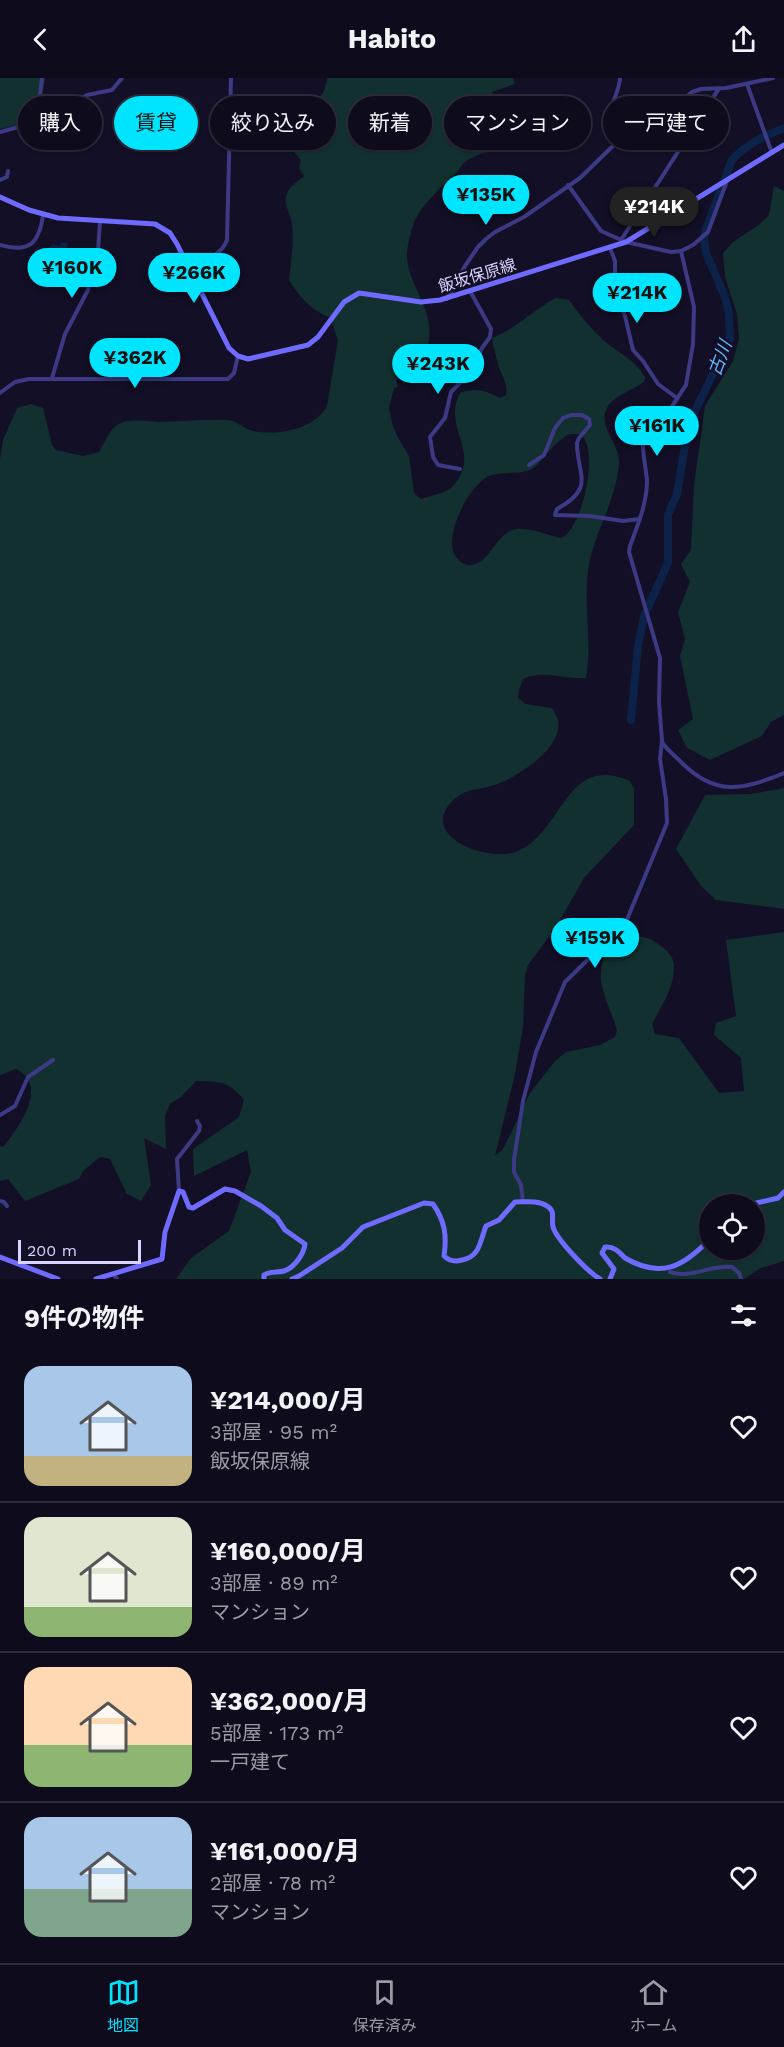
<!DOCTYPE html>
<html lang="ja">
<head>
<meta charset="utf-8">
<style>
	:root { --surface:#0e0b1c; --page:#1c1929; --text:#f1f3f6; --muted:#9b9ba3; --line:#2e2b3b; --accent:#00e5ff }
	body { margin:0; font-family:"Work Sans","Noto Sans JP",sans-serif; background:var(--page); color:var(--text); height:100vh; display:flex; flex-direction:column; font-size:22px; white-space:nowrap }
	* { box-sizing:border-box; margin:0 }
	p { font-size:20px; color:var(--muted) }
	.icon { flex:none; width:33px; height:33px; fill:none; stroke:currentColor; stroke-width:2; stroke-linecap:round; stroke-linejoin:round }
	.map { position:relative; height:1201px; overflow:hidden }
	.side { display:flex; flex-direction:column; background:var(--surface); flex:1 }
	.side>* { flex:none }
	.hud { position:absolute; left:18px; top:18px; width:748px; height:54px; display:flex; gap:12px }
	.buttons { position:absolute; left:699px; top:1116px; display:grid; gap:12px }
	.buttons a { display:grid; place-items:center; width:66px; height:66px; border-radius:50%; background:var(--surface); box-shadow:0 2px 4px #0004,0 0 0 2px var(--line); font-size:30px }
	.scale { position:absolute; left:18px; bottom:15px; width:123px; box-sizing:border-box; padding-left:6px; border:3px solid #d9d4ff; border-top:0; font-size:16px; line-height:21px; white-space:nowrap; color:#d9d4ff; -webkit-text-stroke:4px #130f26; paint-order:stroke }
	.price { position:absolute; translate:-50% -51px; padding:0 14px; border-radius:21px; background:var(--accent); color:#111; font-size:20px; line-height:39px; filter:drop-shadow(0 2px 3px #0008) }
	.price::after { content:''; position:absolute; left:50%; top:36px; width:18px; height:14px; margin-left:-9px; background:inherit; clip-path:polygon(0 0,100% 0,50% 100%) }
	.price.on { background:#222; color:#fff }
	ul { padding:0; list-style:none }
	li { display:flex; align-items:center; gap:18px; height:150px; padding:0 24px }
	li+li { border-top:2px solid var(--line) }
	li span { display:grid; place-items:center; flex:none; width:168px; height:120px; border-radius:18px; color:#555 }
	li>.icon { margin-inline-start:auto }
	span .icon { width:72px; height:72px; fill:#fffc; stroke-width:1 }
	li b { font-size:26px }
	h2 { display:flex; justify-content:space-between; align-items:center; height:72px; padding:0 24px; font-size:26px }
	.tag { padding:0 21px; border-radius:27px; background:var(--surface); box-shadow:0 2px 4px #0004,0 0 0 2px var(--line); font-size:21px; line-height:54px }
	.tag.on { background:var(--accent); color:#111 }
	header { display:flex; justify-content:space-between; align-items:center; height:78px; padding:0 24px; background:var(--surface); font-size:27px; font-weight:700 }
	.menu { display:flex; justify-content:space-around; align-items:center; height:84px; border-top:2px solid var(--line); background:var(--surface); font-size:16px; color:var(--muted) }
	.menu a { display:grid; justify-items:center; gap:3px }
	.menu .on { color:var(--accent) }
	.map>svg:first-child { display:block }
	.green { fill:#12302f; fill-rule:evenodd }
	.water { fill:#0c2248 }
	.lines { fill:none; stroke-linecap:round; stroke-linejoin:round }
	.river { stroke:#0c2248; stroke-width:8 }
	.street { stroke:#3d3a85; stroke-width:4 }
	.secondary { stroke:#6f6bff; stroke-width:5 }
	.labels { text-anchor:middle; stroke-width:4.5; stroke-linejoin:round; paint-order:stroke }
	.street-label { font-size:16px; fill:#d9d4ff; stroke:#130f26 }
	.water-label { font-size:18px; font-style:italic; fill:#62b6ff; stroke:#130f26 }
</style>
</head>
<body>
<header><svg class="icon" aria-label="back" viewBox="0 0 24 24"><path d="M15 5l-7 7 7 7"/></svg>Habito<svg class="icon" aria-label="share" viewBox="0 0 24 24"><path d="M12 15V3M7 8l5-5 5 5M5 13v7h14v-7"/></svg></header>
<div class="map">
<svg width="784" height="1201" viewBox="0 0 784 1201">
	<rect width="100%" height="100%" fill="#130f26"/>
	<!-- green -->
	<g class="green">
		<polygon points="0,0 45,0 38,40 24,46 0,51"/>
		<path d="M 327,0 L 513,0 L 515,6 L 492,14 L 502,35 L 510,48 L 509,69 C 496,72 478,75 466,83 C 462,86 460,91 457,94 C 443,108 424,124 415,142 C 411,152 407,168 407,178 C 408,210 438,232 427,271 C 422,288 413,296 396,301 L 398,309 L 394,310 L 389,330 L 392,345 L 397,358 L 409,378 L 414,415 L 421,421 C 430,418 446,415 452,409 C 484,374 441,351 460,315 C 476,309 486,313 500,320 L 506,317 C 508,305 502,299 499,289 C 496,280 494,270 492,260 C 516,251 533,232 556,220 L 569,222 C 579,236 590,250 603,262 C 618,275 635,281 645,299 L 644,304 C 633,312 613,318 607,330 C 597,349 621,366 619,386 C 616,421 596,452 589,486 C 582,524 593,563 586,600 C 565,602 543,591 523,601 L 519,612 L 518,620 L 526,626 L 552,630 C 554,634 557,638 558,642 C 564,670 517,699 495,707 C 483,711 466,711 457,719 C 411,757 490,786 518,773 C 565,752 565,675 630,703 L 634,711 L 634,747 L 584,800 L 556,849 L 528,887 L 525,898 L 523,949 L 515,996 L 495,1078 L 503,1071 L 530,1015 L 555,983 L 566,974 L 600,967 L 615,959 L 617,953 C 612,932 596,908 602,886 C 608,867 630,854 650,861 C 653,862 658,866 661,868 C 667,872 673,879 674,886 C 675,909 662,927 652,946 L 655,956 L 679,960 L 719,1015 L 744,1013 L 741,980 L 714,957 L 716,945 L 736,938 L 726,862 L 784,854 L 784,1183 L 761,1190 L 744,1201 L 176,1201 L 191,1180 L 229,1153 L 251,1094 L 247,1072 L 194,1098 L 193,1071 L 239,1039 L 244,1022 C 228,1002 220,1004 196,1003 L 182,1018 L 170,1026 L 165,1038 L 166,1071 L 144,1060 L 151,1107 L 141,1123 L 127,1116 L 110,1081 L 100,1079 L 83,1093 L 79,1101 L 25,1123 L 8,1101 L 0,1103 L 0,1068 L 3,1069 C 18,1050 50,1008 16,991 L 0,997 L 0,381 L 3,362 L 17,330 L 31,326 L 43,330 L 52,367 L 56,372 L 83,378 L 99,374 C 104,366 109,352 117,347 C 127,340 146,343 158,344 C 181,344 204,341 228,342 C 237,343 244,351 253,353 C 278,358 315,351 327,328 L 338,262 L 330,239 C 312,234 299,218 289,202 C 291,184 294,165 292,146 C 291,137 284,128 286,119 C 288,109 297,104 304,98 L 299,90 L 301,82 C 296,76 287,66 285,58 C 285,58 286,49 286,49 C 289,11 323,40 327,0 ZM 570,356 L 580,356 C 601,370 582,452 561,460 C 547,457 530,449 516,451 C 495,455 491,486 470,487 C 462,487 456,481 453,473 C 447,453 469,407 489,398 C 502,393 517,397 530,392 C 540,388 552,364 570,356 ZM 710,1126 L 754,1126 L 754,1172 L 710,1172 Z"/>
		<polygon points="774,108 784,113 784,637 771,644 762,658 710,682 687,670 678,652 693,641 680,578 685,561 678,534 690,504 681,486 691,472 694,407 705,328 733,283 739,261 737,236 725,199 723,175 733,164 760,146 769,137"/>
		<polygon points="784,710 784,831 716,822 701,808 676,771 705,717 751,716"/>
	</g>
	<!-- water -->
	<polygon class="water" points="61,164 68,165 63,187 34,181 53,166 60,168"/>
	<g class="lines">
		<!-- river -->
		<path class="river" d="M 631,642 L 638,568 L 644,538 L 668,485 L 668,437 L 677,416 L 687,355 L 694,335 L 730,261 L 729,236 L 725,219 L 706,175 L 704,161 L 706,151 L 732,82 C 746,66 765,58 784,50"/>
		<!-- street -->
		<g class="street">
			<path d="M 620,0 C 619,22 596,39 628,56"/>
			<polyline points="747,6 772,75"/>
			<polyline points="37,44 42,0"/>
			<polyline points="0,54 37,44 87,17 112,12 122,0"/>
			<polyline points="0,102 7,99 8,93"/>
			<polyline points="568,107 601,153 626,164 671,174 681,173 693,167 708,154 727,103"/>
			<polyline points="621,162 718,12"/>
			<path d="M 0,167 C 29,175 39,166 43,137"/>
			<polyline points="610,170 615,183 615,211 625,238 633,272 643,283 658,306 677,320"/>
			<path d="M 189,189 C 204,183 221,178 227,162 L 231,0"/>
			<polyline points="447,221 465,188 478,169 486,161 495,154 524,139 580,100 617,64 661,32 680,24 692,14 701,11 726,10 773,0"/>
			<polyline points="52,300 65,256 88,212 98,173 100,143"/>
			<polyline points="0,315 15,304 29,301 228,301 234,295 238,278"/>
			<path d="M 529,387 L 544,377 L 555,350 L 563,340 L 571,337 L 582,337 L 589,341 L 590,347 L 579,360 L 577,365 C 577,397 596,410 557,431 L 555,437 L 590,438 L 623,443 L 640,441"/>
			<polyline points="460,391 438,387 433,379 430,359 445,340 451,314 472,293 482,270 490,259 491,251 470,213"/>
			<path d="M 662,664 C 666,671 675,678 681,684 C 716,719 742,712 784,695"/>
			<polyline points="0,1037 15,1028 28,999 53,982"/>
			<polyline points="179,1113 177,1081 199,1053 200,1048 197,1043"/>
			<polyline points="0,1123 4,1124 7,1128"/>
			<path d="M 523,1124 L 521,1107 L 514,1094 L 514,1082 L 523,1023 L 536,974 L 565,904 L 626,844 L 667,745 L 666,721 L 660,681 L 662,663 L 659,624 L 660,580 L 629,474 L 630,468 C 638,446 646,428 647,405 C 647,392 640,368 644,358 C 648,349 657,344 664,338 C 673,329 679,317 686,307 L 687,301 L 693,266 L 694,229 L 681,173"/>
			<path d="M 670,1194 C 693,1201 707,1187 732,1189 L 739,1195 L 741,1201"/>
			<polyline points="113,1196 117,1201"/>
		</g>
		<!-- secondary -->
		<g class="secondary">
			<polyline points="0,119 29,132 58,140 155,146 170,155 177,166 229,270 238,278 248,281 308,267 318,259 344,224 359,215 421,224 440,222 626,164 784,67"/>
			<polyline points="752,1126 778,1120 784,1114"/>
			<polyline points="0,1179 58,1201"/>
			<path d="M 96,1201 L 162,1181 L 165,1154 L 179,1113 L 183,1114 L 189,1129 L 193,1130 L 225,1111 L 235,1113 L 261,1128 L 277,1140 L 285,1152 L 305,1166 C 304,1176 294,1190 284,1193 C 277,1195 271,1193 264,1197 L 264,1201"/>
			<path d="M 292,1201 L 299,1198 L 342,1170 L 363,1149 L 424,1125 L 433,1126 C 445,1143 447,1158 444,1178 C 449,1183 455,1184 462,1182 C 480,1179 480,1163 486,1148 L 499,1142 L 515,1124 C 525,1124 538,1122 547,1128 C 556,1133 551,1141 553,1149 C 557,1162 588,1194 600,1201"/>
			<path d="M 610,1201 L 614,1191 L 602,1175 L 605,1169 C 614,1168 619,1174 625,1180 C 661,1201 683,1189 710,1161"/>
		</g>
	</g>
	<g class="labels">
		<!-- street labels -->
		<g class="street-label">
			<text transform="translate(477 197) rotate(-17)" y="6">飯坂保原線</text>
		</g>
		<!-- water labels -->
		<g class="water-label">
			<text transform="translate(720 280) rotate(-69)" y="6">古川</text>
		</g>
	</g>
</svg>
<div class="buttons">
<a><svg class="icon" aria-label="locate" viewBox="0 0 24 24"><circle cx="12" cy="12" r="6"/><path d="M12 2v4M12 18v4M2 12h4M18 12h4"/></svg></a>
</div>
<div class="scale">200 m</div>
<b class="price" style="left:486px;top:148px">¥135K</b>
<b class="price on" style="left:654px;top:160px">¥214K</b>
<b class="price" style="left:72px;top:221px">¥160K</b>
<b class="price" style="left:194px;top:226px">¥266K</b>
<b class="price" style="left:637px;top:246px">¥214K</b>
<b class="price" style="left:135px;top:311px">¥362K</b>
<b class="price" style="left:438px;top:317px">¥243K</b>
<b class="price" style="left:657px;top:379px">¥161K</b>
<b class="price" style="left:595px;top:891px">¥159K</b>
<div class="hud">
<a class="tag">購入</a>
<a class="tag on">賃貸</a>
<a class="tag">絞り込み</a>
<a class="tag">新着</a>
<a class="tag">マンション</a>
<a class="tag">一戸建て</a>
</div>
</div>
<section class="side">
<h2>9件の物件<svg class="icon" aria-label="filters" viewBox="0 0 24 24"><path d="M4 7h16M4 17h16"/><circle cx="9" cy="7" r="2"/><circle cx="15" cy="17" r="2"/></svg></h2>
<ul>
<li><span style="background:linear-gradient(#a9c7e8 75%,#c2b280 0)"><svg class="icon" aria-label="home" viewBox="0 0 24 24"><path d="M3 11l9-7 9 7M6 9v11h12V9"/></svg></span><div><b>¥214,000/月</b><p>3部屋 · 95 m²</p><p>飯坂保原線</p></div><svg class="icon" aria-label="heart" viewBox="0 0 24 24"><path d="M12 20l-8-8c-3-5 5-10 8-4 3-6 11-1 8 4z"/></svg></li>
<li><span style="background:linear-gradient(#dfe7d0 75%,#8fb573 0)"><svg class="icon" aria-label="home" viewBox="0 0 24 24"><path d="M3 11l9-7 9 7M6 9v11h12V9"/></svg></span><div><b>¥160,000/月</b><p>3部屋 · 89 m²</p><p>マンション</p></div><svg class="icon" aria-label="heart" viewBox="0 0 24 24"><path d="M12 20l-8-8c-3-5 5-10 8-4 3-6 11-1 8 4z"/></svg></li>
<li><span style="background:linear-gradient(#ffd9b3 65%,#8fb573 0)"><svg class="icon" aria-label="home" viewBox="0 0 24 24"><path d="M3 11l9-7 9 7M6 9v11h12V9"/></svg></span><div><b>¥362,000/月</b><p>5部屋 · 173 m²</p><p>一戸建て</p></div><svg class="icon" aria-label="heart" viewBox="0 0 24 24"><path d="M12 20l-8-8c-3-5 5-10 8-4 3-6 11-1 8 4z"/></svg></li>
<li><span style="background:linear-gradient(#a9c7e8 60%,#7fa58c 0)"><svg class="icon" aria-label="home" viewBox="0 0 24 24"><path d="M3 11l9-7 9 7M6 9v11h12V9"/></svg></span><div><b>¥161,000/月</b><p>2部屋 · 78 m²</p><p>マンション</p></div><svg class="icon" aria-label="heart" viewBox="0 0 24 24"><path d="M12 20l-8-8c-3-5 5-10 8-4 3-6 11-1 8 4z"/></svg></li>
</ul>
</section>
<nav class="menu">
<a class="on"><svg class="icon" aria-label="map" viewBox="0 0 24 24"><path d="M3 6l6-2 6 2 6-2v14l-6 2-6-2-6 2zM9 4v14M15 6v14"/></svg>地図</a>
<a><svg class="icon" aria-label="saved" viewBox="0 0 24 24"><path d="M7 4h10v16l-5-4-5 4z"/></svg>保存済み</a>
<a><svg class="icon" aria-label="home" viewBox="0 0 24 24"><path d="M3 11l9-7 9 7M6 9v11h12V9"/></svg>ホーム</a>
</nav>
</body>
</html>
